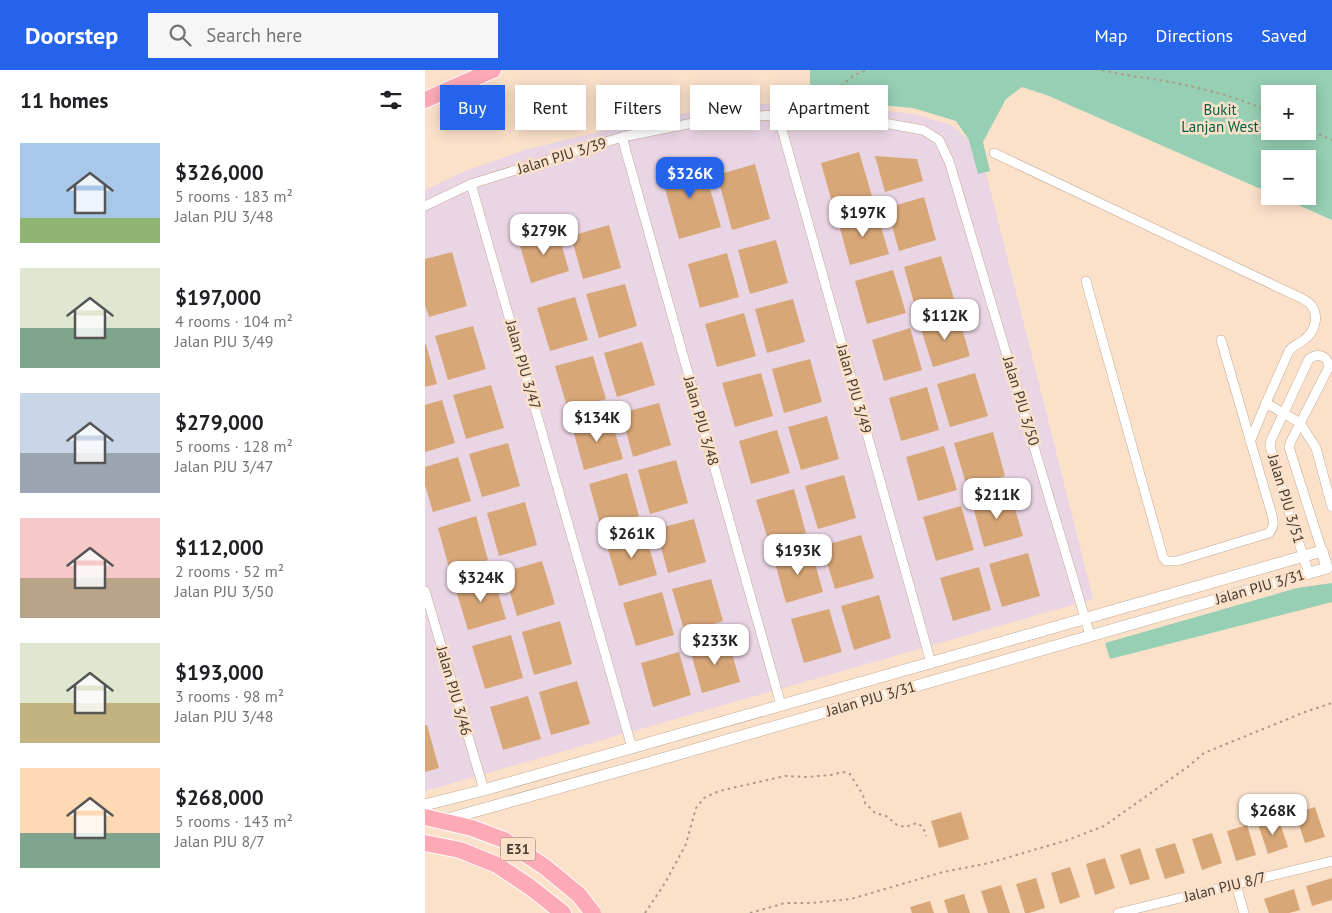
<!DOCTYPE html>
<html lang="en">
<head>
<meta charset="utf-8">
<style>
	:root { --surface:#fff; --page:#f6f6f6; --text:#202124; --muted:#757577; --accent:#2563eb }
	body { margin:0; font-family:"PT Sans",sans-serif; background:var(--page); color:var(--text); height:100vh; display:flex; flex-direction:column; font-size:19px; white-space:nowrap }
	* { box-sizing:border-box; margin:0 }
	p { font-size:16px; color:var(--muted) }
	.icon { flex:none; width:28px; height:28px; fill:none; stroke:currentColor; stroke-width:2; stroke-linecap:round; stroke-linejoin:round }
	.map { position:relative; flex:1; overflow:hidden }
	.panel { display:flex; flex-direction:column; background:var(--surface); width:425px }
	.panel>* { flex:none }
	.top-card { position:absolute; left:15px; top:15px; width:475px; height:45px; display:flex; gap:10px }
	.buttons { position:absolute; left:836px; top:15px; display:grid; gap:10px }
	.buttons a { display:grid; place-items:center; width:55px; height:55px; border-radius:0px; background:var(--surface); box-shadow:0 2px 12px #0003; font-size:25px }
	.price { position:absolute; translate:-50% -42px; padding:0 11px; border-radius:10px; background:#fff; color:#222; font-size:16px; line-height:32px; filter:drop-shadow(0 1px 2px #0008) }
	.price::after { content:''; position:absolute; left:50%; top:30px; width:15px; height:11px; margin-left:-8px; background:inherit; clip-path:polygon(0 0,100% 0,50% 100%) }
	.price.active { background:var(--accent); color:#fff }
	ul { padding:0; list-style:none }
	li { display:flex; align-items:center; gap:15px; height:125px; padding:0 20px }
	li span { display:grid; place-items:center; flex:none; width:140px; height:100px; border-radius:0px; color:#555 }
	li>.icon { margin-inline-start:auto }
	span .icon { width:60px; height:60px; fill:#fffc; stroke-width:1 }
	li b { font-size:21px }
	h2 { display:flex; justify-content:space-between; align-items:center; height:60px; padding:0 20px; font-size:21px }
	.tag { padding:0 18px; border-radius:0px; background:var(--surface); box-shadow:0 2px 12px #0003; font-size:18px; line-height:45px }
	.tag.active { background:var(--accent); color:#fff }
	header { display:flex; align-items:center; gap:30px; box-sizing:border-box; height:70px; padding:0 25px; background:var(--accent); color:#fff }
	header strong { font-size:24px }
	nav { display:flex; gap:28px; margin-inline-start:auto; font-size:18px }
	.search { width:350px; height:45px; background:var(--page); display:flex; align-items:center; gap:12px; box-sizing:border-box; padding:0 18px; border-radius:0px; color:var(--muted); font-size:19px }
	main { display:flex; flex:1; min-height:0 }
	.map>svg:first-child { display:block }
	.industrial { fill:#ead5e4 }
	.green { fill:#96cfb3; fill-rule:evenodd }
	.building { fill:#d8a778 }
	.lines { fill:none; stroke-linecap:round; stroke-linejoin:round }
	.minor-casing { stroke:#c0a892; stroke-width:10 }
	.tertiary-casing { stroke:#c0a892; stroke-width:12 }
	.motorway-casing { stroke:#fff; stroke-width:18 }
	.path { stroke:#ac9987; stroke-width:2; stroke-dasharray:2.5 4; stroke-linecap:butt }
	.minor { stroke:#fff; stroke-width:9 }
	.tertiary { stroke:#fff; stroke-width:11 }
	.motorway { stroke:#fdaab6; stroke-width:16 }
	.motorway-bridge-casing { stroke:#fff; stroke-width:18; stroke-linecap:butt }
	.motorway-bridge { stroke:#fdaab6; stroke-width:16 }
	.labels { text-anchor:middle; stroke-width:5; stroke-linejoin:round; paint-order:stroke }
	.shield { fill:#fbe1ca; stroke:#7c6d5f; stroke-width:1 }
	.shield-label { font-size:14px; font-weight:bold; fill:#453b31 }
	.park-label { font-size:15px; fill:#005d3f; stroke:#fbe1ca }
	.street-label { font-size:15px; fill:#453b31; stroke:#fbe1ca }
</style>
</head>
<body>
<header>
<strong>Doorstep</strong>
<div class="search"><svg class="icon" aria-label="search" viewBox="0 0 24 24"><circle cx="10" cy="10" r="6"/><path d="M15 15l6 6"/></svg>Search here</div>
<nav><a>Map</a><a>Directions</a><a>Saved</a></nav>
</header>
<main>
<section class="panel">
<h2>11 homes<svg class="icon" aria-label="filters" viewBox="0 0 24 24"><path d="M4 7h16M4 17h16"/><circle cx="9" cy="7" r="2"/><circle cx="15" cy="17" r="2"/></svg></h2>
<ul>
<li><span style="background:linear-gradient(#a9c7e8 75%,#8fb573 0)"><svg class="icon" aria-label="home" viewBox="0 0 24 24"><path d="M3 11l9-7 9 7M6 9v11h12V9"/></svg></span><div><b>$326,000</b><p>5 rooms · 183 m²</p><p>Jalan PJU 3/48</p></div></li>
<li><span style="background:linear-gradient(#dfe7d0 60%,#7fa58c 0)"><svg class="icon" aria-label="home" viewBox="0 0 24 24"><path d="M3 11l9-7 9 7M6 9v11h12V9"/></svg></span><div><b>$197,000</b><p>4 rooms · 104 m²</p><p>Jalan PJU 3/49</p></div></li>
<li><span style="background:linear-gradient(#c9d6e8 60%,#9aa5b1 0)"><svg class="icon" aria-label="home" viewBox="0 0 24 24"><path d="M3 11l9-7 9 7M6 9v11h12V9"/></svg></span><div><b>$279,000</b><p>5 rooms · 128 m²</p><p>Jalan PJU 3/47</p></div></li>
<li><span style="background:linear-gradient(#f6c9c9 60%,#b9a48a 0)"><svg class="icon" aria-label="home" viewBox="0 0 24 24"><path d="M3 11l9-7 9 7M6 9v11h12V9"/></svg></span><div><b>$112,000</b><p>2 rooms · 52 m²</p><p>Jalan PJU 3/50</p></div></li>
<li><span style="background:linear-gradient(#dfe7d0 60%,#c2b280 0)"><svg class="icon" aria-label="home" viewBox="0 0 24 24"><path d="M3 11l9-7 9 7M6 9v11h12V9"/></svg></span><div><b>$193,000</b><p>3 rooms · 98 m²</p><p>Jalan PJU 3/48</p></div></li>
<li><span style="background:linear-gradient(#ffd9b3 65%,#7fa58c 0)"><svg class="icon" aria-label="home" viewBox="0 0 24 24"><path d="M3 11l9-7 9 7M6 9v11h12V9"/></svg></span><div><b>$268,000</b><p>5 rooms · 143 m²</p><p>Jalan PJU 8/7</p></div></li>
</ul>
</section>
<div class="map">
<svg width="907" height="843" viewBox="0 0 907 843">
	<rect width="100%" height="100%" fill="#fbe1ca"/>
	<!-- industrial -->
	<polygon class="industrial" points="380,31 489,44 526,55 555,79 668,529 0,721 0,120 38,102 103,79 219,51 287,38"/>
	<!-- green -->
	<g class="green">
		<path d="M 385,0 L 907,0 L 907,150 L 853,126 L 882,126 L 882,89 L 845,89 L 845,123 L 624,26 L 597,17 L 581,29 L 558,72 L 565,101 L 553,104 L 544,70 L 531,51 L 488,38 L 385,29 ZM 845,24 L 882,24 L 882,61 L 845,61 Z"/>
		<polygon points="907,513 907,532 685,589 680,573 872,518"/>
	</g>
	<!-- building -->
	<g class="building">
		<polygon points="434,82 447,126 408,136 396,93"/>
		<polygon points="450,86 492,89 498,111 460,122"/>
		<polygon points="277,91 296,157 254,169 234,97"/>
		<polygon points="330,94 345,149 307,160 292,105"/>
		<polygon points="499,127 511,170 474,181 462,138"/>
		<polygon points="451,140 464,184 425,195 413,151"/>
		<polygon points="184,155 196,198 158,209 146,166"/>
		<polygon points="132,159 144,201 106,213 93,169"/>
		<polygon points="351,170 363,213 325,224 313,180"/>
		<polygon points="27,182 42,236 4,247 0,235 0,189"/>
		<polygon points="302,183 314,227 275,238 263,194"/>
		<polygon points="516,186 529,229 491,240 479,197"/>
		<polygon points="468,200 481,243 442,254 430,211"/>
		<polygon points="200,214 212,256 174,268 161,224"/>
		<polygon points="150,227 163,270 125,281 112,238"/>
		<polygon points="368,229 380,272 342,283 330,239"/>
		<polygon points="319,243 331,286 292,297 280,254"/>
		<polygon points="533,245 545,286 508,297 495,256"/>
		<polygon points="48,256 61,299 23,310 10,266"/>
		<polygon points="485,258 497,300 459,311 447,270"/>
		<polygon points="217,272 230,315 192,327 179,283"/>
		<polygon points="1,274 12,314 0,317 0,275"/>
		<polygon points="168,286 181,329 143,340 130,296"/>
		<polygon points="385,289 397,332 359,343 347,299"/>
		<polygon points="336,303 348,346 310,357 297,313"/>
		<polygon points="550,303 563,346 525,357 512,314"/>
		<polygon points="66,315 79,358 41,369 28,325"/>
		<polygon points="502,317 514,360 476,371 464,328"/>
		<polygon points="17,330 30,373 0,382 0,335"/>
		<polygon points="234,333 246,375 208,387 196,343"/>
		<polygon points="185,346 198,389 159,400 147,356"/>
		<polygon points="402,346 414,389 376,400 363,357"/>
		<polygon points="352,360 365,403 326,414 314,371"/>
		<polygon points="568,362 580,406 542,417 529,373"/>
		<polygon points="83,373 95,416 57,427 44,384"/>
		<polygon points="519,376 532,420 493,431 481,387"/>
		<polygon points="33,387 46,431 8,442 0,415 0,397"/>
		<polygon points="251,390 263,433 225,444 213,400"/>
		<polygon points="202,403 214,446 176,457 164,414"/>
		<polygon points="419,405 431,448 393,459 380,416"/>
		<polygon points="369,419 381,463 344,473 331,430"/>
		<polygon points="585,422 598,466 559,477 547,433"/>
		<polygon points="100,432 112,475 74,486 62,443"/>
		<polygon points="536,436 549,480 511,491 498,447"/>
		<polygon points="51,446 63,490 25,501 13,458"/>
		<polygon points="269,449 281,492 243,503 231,459"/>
		<polygon points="220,462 232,505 194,516 181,473"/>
		<polygon points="436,465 449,508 410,519 397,476"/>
		<polygon points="386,479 398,522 361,533 349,489"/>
		<polygon points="603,483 615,526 577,537 564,494"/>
		<polygon points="117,491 130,534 92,546 79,502"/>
		<polygon points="554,497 566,540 528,551 515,508"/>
		<polygon points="68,506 81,549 43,560 30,517"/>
		<polygon points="286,509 298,551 260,563 247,519"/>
		<polygon points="237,522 249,565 211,576 198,533"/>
		<polygon points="454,525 466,568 429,580 416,536"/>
		<polygon points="404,539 417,582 379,593 366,549"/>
		<polygon points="135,551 147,594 109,605 97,562"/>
		<polygon points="86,565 98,608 60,619 47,576"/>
		<polygon points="303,569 315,612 277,623 265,579"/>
		<polygon points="254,582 266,625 228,637 216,593"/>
		<polygon points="152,611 165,654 126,665 114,622"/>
		<polygon points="103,626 116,669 78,680 65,637"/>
		<polygon points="0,655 2,655 14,698 0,702"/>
		<polygon points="890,737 900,767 880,773 870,743"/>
		<polygon points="536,742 544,769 514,778 506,751"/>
		<polygon points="853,747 863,777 843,784 833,754"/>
		<polygon points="822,755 831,785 811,791 802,761"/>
		<polygon points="787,763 797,793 777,800 767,769"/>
		<polygon points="750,773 760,803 740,809 730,779"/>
		<polygon points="715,778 725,809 705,815 695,785"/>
		<polygon points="680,788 690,818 670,825 661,794"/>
		<polygon points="645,797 655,827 635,834 626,803"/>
		<polygon points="611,808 620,838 604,843 600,843 591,814"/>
		<polygon points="907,808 907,830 887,836 881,816"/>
		<polygon points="576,815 585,843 563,843 556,821"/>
		<polygon points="869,819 875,840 864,843 844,843 839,829"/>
		<polygon points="539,824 545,843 523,843 519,830"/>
		<polygon points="505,831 509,843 487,843 485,837"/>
	</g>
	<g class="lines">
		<!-- minor casing -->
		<g class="minor-casing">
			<g id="minor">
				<polyline points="353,45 506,593"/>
				<polyline points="197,67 356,635"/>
				<path d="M 569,83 L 878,229 C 881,231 885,233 887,236 C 894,247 890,261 880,269 C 875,274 868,275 864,281 L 841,333"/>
				<polyline points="46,114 207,678"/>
				<polyline points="0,136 46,114 197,67 293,48 353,45 425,47 498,60 514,70 524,91 665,565"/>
				<path d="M 661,211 L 738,487 L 741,491 L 752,491 L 844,463 C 849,457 849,453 847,445 L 796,270"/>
				<polyline points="825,372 841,333 875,353 891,378 907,437"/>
				<path d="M 884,504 L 862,436 L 845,376 L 846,370 L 884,289 C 893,282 903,286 904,297 L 866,371 L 864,377 L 897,481"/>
				<polyline points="0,521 59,720"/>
				<polyline points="811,814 819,843"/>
				<polyline points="693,843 907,791"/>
			</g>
		</g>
		<!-- tertiary casing -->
		<g class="tertiary-casing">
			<polyline id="tertiary" points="0,735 59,720 897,481 902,498 212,696 19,750"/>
		</g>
		<!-- motorway casing -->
		<g class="motorway-casing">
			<g id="motorway">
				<polyline points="0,30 68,0"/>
				<polyline points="0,773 35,780 72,795 105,817 138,843"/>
			</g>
		</g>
		<!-- path -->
		<g class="path">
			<path d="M 677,0 C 706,7 736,9 764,16 C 792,22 819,30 845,42"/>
			<polyline points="400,36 406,25 429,5 443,0"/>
			<polyline points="882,59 907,70"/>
			<polyline points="220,843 240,813 261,774 271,738 279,728 294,721 360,706 381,707 406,705 418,702 425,704 438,725 440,733 450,743 461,746 472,755 480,757 492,753 498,757 501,766"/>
			<polyline points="325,843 360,833 385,833 426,829 518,802 564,793 643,770 679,756 764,696 779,683 880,642 907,633"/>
		</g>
		<!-- minor -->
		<use href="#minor" class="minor"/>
		<!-- tertiary -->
		<use href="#tertiary" class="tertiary"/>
		<!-- motorway -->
		<use href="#motorway" class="motorway"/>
		<!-- motorway-bridge casing -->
		<g class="motorway-bridge-casing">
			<polyline id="motorway-bridge" points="0,747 47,758 79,770 120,797 154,825 168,843"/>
		</g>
		<!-- motorway-bridge -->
		<use href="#motorway-bridge" class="motorway-bridge"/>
	</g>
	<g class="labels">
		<!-- shield labels -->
		<rect class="shield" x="75.5" y="767.5" width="35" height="23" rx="4"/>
		<g class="shield-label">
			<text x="93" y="784">E31</text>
		</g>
		<!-- park labels -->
		<g class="park-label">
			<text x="795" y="45">Bukit<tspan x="795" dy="17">Lanjan West</tspan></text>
		</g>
		<!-- street labels -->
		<g class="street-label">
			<text transform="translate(137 86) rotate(-17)" y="5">Jalan PJU 3/39</text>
			<text transform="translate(98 295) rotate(74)" y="5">Jalan PJU 3/47</text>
			<text transform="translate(429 319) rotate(74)" y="5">Jalan PJU 3/49</text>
			<text transform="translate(596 331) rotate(73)" y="5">Jalan PJU 3/50</text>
			<text transform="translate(276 351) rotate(74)" y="5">Jalan PJU 3/48</text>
			<text transform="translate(861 429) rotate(73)" y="5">Jalan PJU 3/51</text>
			<text transform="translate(835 517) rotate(-16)" y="5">Jalan PJU 3/31</text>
			<text transform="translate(29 621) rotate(74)" y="5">Jalan PJU 3/46</text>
			<text transform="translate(446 629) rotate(-16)" y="5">Jalan PJU 3/31</text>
			<text transform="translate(800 817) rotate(-14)" y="5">Jalan PJU 8/7</text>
		</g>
	</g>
</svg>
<div class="buttons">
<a>+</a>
<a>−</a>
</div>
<b class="price active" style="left:265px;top:129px">$326K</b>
<b class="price" style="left:438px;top:168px">$197K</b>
<b class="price" style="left:119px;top:186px">$279K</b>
<b class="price" style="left:520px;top:271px">$112K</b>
<b class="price" style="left:172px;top:373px">$134K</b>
<b class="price" style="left:572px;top:450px">$211K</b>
<b class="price" style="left:207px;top:489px">$261K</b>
<b class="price" style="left:373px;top:506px">$193K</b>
<b class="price" style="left:56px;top:533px">$324K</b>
<b class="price" style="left:290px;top:596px">$233K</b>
<b class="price" style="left:848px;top:766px">$268K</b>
<div class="top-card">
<a class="tag active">Buy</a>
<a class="tag">Rent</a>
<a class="tag">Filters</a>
<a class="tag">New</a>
<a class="tag">Apartment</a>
</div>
</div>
</main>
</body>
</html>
